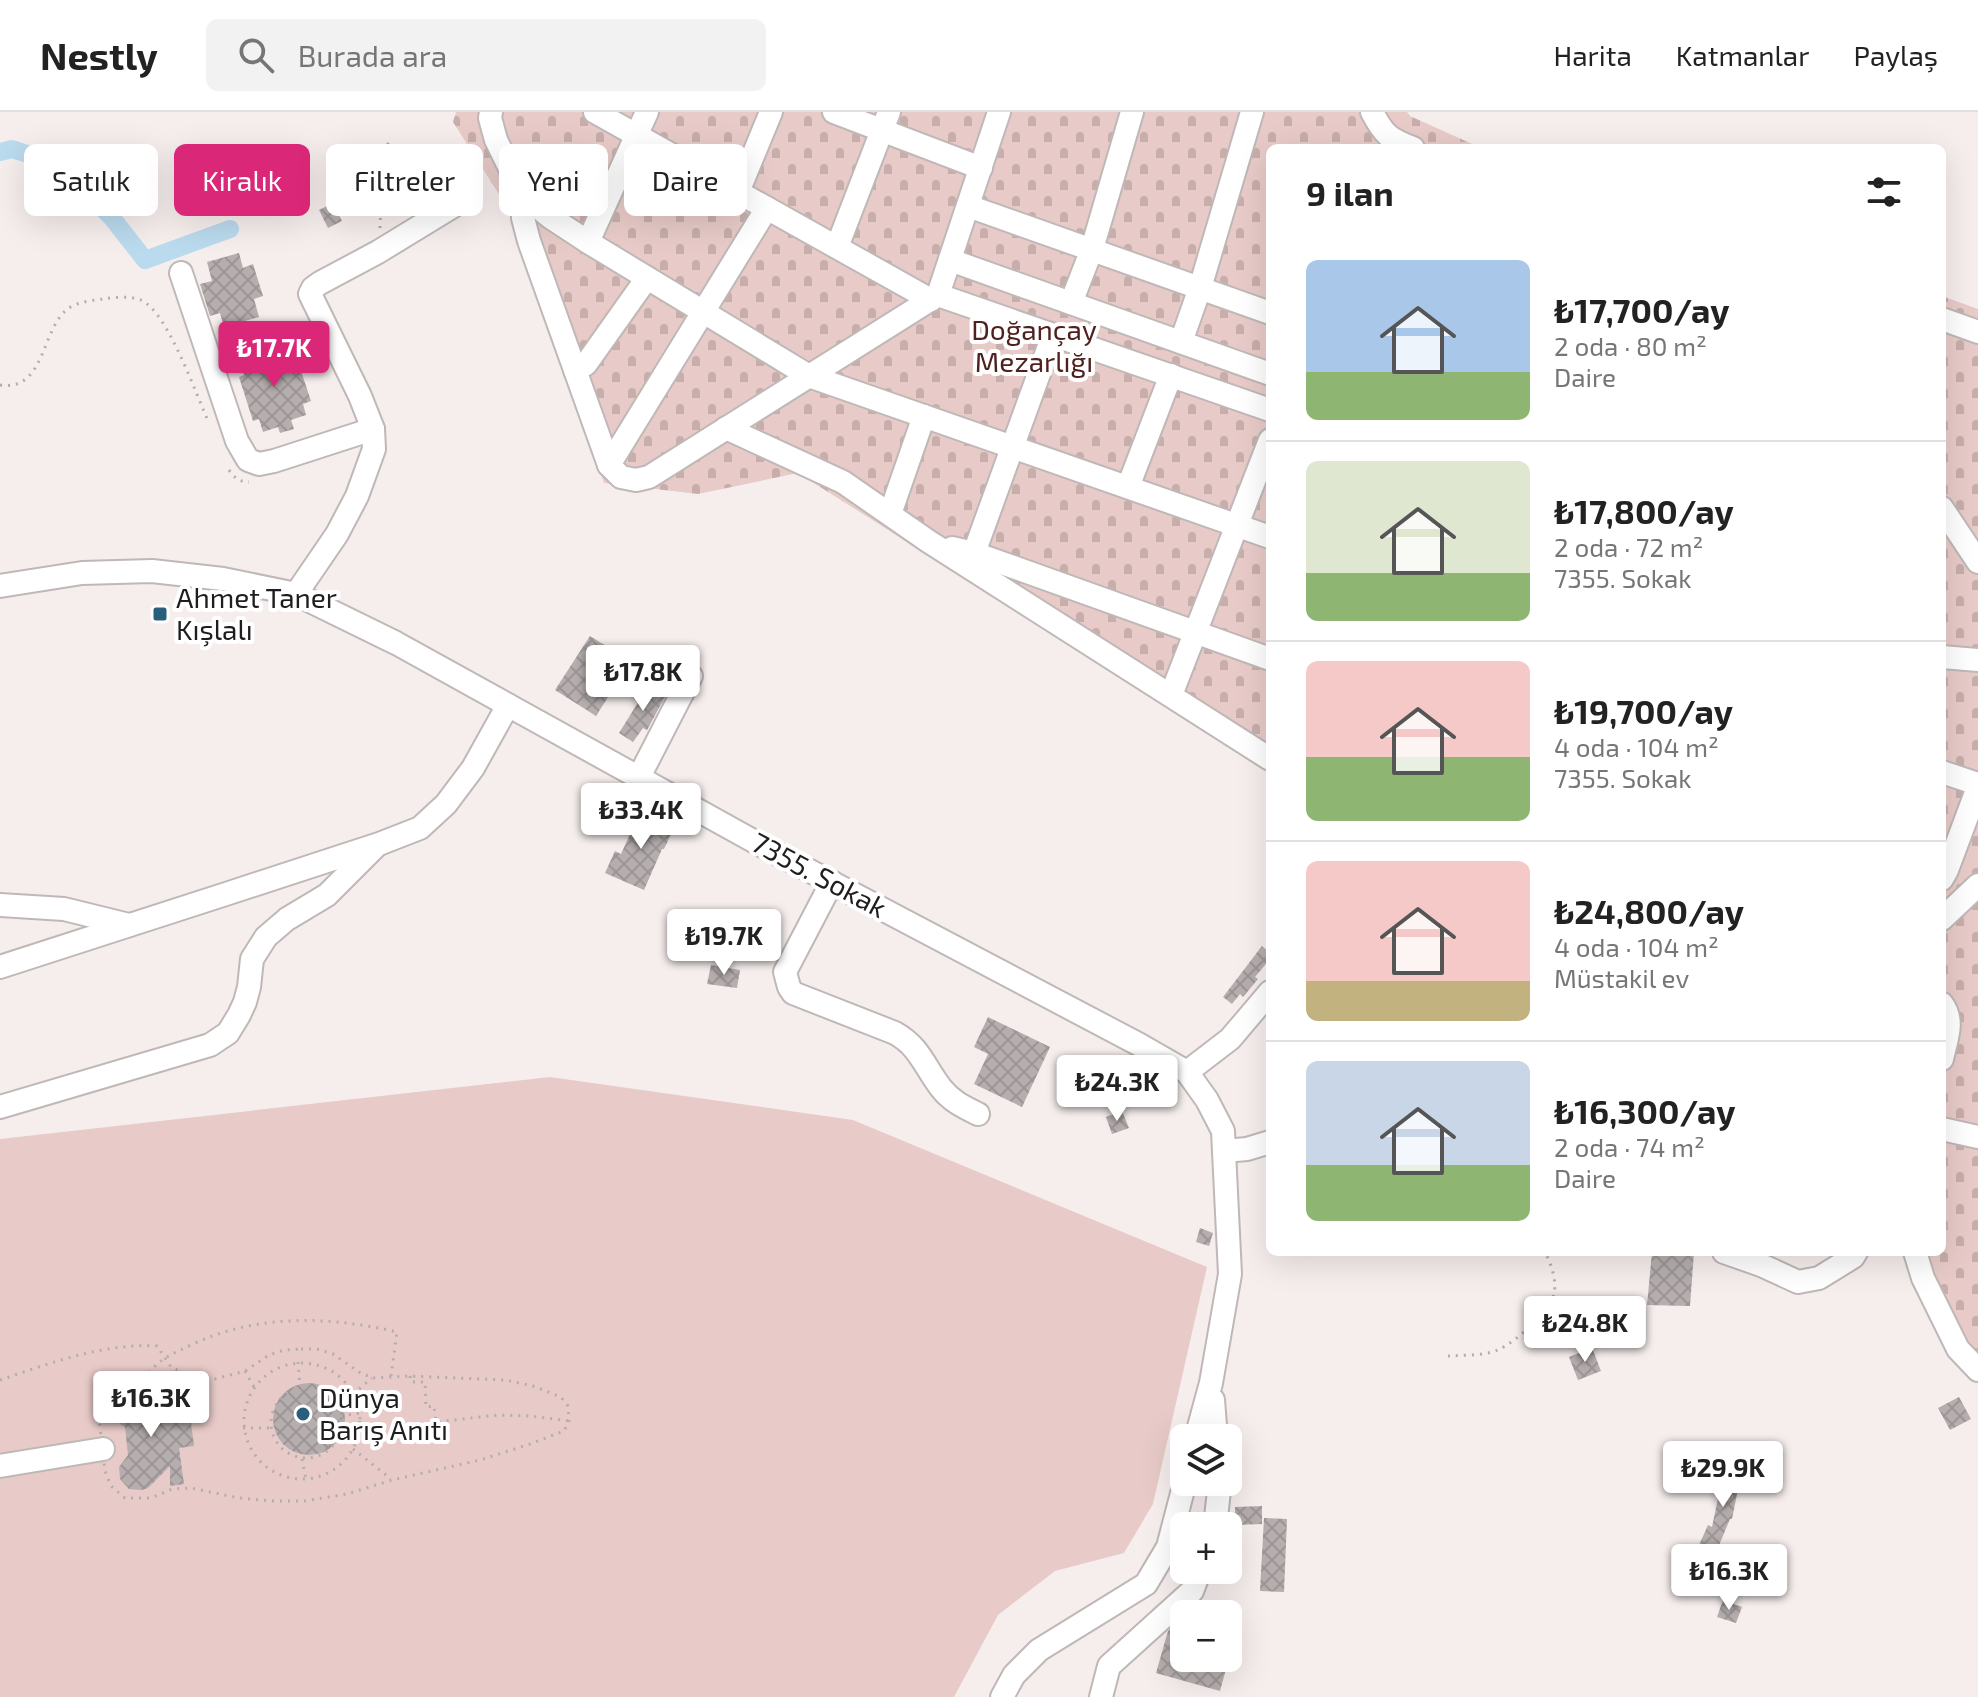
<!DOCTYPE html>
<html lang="tr">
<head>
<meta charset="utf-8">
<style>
	:root { --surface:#fff; --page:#f2f2f2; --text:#222; --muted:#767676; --line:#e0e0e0; --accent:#db2777 }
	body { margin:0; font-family:"Exo 2",sans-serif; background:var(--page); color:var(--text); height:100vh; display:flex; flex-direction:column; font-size:30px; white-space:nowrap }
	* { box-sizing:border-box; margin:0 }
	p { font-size:26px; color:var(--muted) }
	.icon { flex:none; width:44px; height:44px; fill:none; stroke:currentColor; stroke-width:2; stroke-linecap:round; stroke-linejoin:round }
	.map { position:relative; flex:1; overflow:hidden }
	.details { position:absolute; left:1266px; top:32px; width:680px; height:1112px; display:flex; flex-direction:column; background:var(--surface); border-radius:12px; box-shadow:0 8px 32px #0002 }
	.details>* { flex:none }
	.top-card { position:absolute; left:24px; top:32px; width:760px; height:72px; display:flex; gap:16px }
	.fabs { position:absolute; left:1170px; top:1312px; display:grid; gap:16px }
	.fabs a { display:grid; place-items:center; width:72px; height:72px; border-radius:12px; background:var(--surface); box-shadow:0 8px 32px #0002; font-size:40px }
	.price { position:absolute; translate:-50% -68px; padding:0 18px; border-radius:8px; background:#fff; color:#222; font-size:26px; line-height:52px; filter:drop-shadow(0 2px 4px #0008) }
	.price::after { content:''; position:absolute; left:50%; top:48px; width:24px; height:18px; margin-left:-12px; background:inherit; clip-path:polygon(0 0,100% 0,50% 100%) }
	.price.current { background:var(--accent); color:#fff }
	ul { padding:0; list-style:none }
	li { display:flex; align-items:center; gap:24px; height:200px; padding:0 40px }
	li+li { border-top:2px solid var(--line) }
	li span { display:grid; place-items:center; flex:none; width:224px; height:160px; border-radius:12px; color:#555 }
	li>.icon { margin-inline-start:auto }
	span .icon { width:96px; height:96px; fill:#fffc; stroke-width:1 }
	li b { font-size:34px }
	h2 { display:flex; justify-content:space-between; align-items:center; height:96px; padding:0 40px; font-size:34px }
	.chip { padding:0 28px; border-radius:12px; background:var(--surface); box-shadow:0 8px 32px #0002; font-size:28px; line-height:72px }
	.chip.current { background:var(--accent); color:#fff }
	header { display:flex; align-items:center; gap:48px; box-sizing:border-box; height:112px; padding:0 40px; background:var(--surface); border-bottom:2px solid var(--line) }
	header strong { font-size:38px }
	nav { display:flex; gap:44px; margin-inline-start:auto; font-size:28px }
	.search { width:560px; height:72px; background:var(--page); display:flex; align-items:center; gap:20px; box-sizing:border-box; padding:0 28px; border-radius:12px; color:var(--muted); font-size:30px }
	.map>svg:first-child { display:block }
	.cemetery { fill:url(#cemetery-stones) }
	.park { fill:#e8cbc8 }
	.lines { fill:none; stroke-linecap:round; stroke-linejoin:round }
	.canal { stroke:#badaed; stroke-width:18 }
	.building { fill:url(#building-cross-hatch) }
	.minor-casing { stroke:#bfb8b7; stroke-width:26 }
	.path { stroke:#b3adac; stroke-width:3; stroke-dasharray:2 6; stroke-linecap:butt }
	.minor { stroke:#fff; stroke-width:22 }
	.poi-dot { fill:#2a5f7b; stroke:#fff; stroke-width:3 }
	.labels { text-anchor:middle; stroke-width:8; stroke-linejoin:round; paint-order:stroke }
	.park-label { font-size:28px; fill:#50201f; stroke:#fff }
	.poi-label { font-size:28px; fill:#1f1d1d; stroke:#fff; text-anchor:start }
	.street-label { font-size:28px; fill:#1f1d1d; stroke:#fff }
</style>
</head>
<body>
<header>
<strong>Nestly</strong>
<div class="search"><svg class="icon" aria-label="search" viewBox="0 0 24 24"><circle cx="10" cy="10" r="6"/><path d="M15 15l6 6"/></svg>Burada ara</div>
<nav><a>Harita</a><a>Katmanlar</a><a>Paylaş</a></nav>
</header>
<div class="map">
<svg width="1978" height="1585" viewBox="0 0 1978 1585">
	<defs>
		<pattern id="cemetery-stones" width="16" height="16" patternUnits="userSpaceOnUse" patternTransform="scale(2)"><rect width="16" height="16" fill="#e8cbc8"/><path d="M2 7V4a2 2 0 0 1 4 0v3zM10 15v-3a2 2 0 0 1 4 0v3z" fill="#c7aeab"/></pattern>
		<pattern id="building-cross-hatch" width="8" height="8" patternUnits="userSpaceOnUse" patternTransform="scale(2)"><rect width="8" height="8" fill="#b6aeae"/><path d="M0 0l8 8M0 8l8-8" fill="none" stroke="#9c9595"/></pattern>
	</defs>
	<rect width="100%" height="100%" fill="#f6eeed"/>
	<!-- cemetery -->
	<g class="cemetery">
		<polygon points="456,0 1407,0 1410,4 1481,36 1270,36 1270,659 798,361 698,382 604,371 509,98 453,10"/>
		<polygon points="1942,184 1978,197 1978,1245 1966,1236 1939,1178 1924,1140 1942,1140"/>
	</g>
	<!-- park -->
	<polygon class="park" points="550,965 853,1008 1207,1155 1153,1392 1124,1441 1055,1459 998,1503 954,1585 0,1585 0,1027"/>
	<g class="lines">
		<!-- canal -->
		<polyline class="canal" points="0,40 12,37 58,52 113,107 145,148 230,117"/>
	</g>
	<!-- building -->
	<g class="building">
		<polygon points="388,30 400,43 382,58 371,45"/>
		<polygon points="333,91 342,109 328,116 319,98"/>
		<polygon points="239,141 243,156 253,152 263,184 254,187 259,205 224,215 220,201 210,204 200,172 212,169 207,150"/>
		<polygon points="271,234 273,241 286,236 289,246 296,244 311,289 303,292 306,303 291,308 294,317 280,321 278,315 263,320 259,307 253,309 239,265 244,263 240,251 256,246 254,239"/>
		<polygon points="590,524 619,542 598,575 610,582 596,604 555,578"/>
		<polygon points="649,573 666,583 647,618 643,616 633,630 619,621"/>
		<polygon points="641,698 675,714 664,737 662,737 644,778 605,761 615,739 621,742"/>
		<polygon points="1262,834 1270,841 1270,847 1255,865 1258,867 1243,885 1240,882 1232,892 1223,885"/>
		<polygon points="711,853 740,858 737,876 707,872"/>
		<polygon points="988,905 1050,935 1022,995 974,972 988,942 974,935"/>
		<polygon points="1122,999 1129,1016 1112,1022 1106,1005"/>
		<polygon points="1200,1116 1213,1121 1209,1134 1196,1130"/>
		<polygon points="1652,1140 1694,1140 1690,1194 1647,1193"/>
		<polygon points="1592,1236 1601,1259 1578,1268 1569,1245"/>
		<circle cx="309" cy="1307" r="36"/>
		<polygon points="127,1278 139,1281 147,1288 175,1287 177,1305 190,1303 194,1334 179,1336 184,1372 170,1374 170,1354 148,1376 142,1378 129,1377 120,1367 119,1355 128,1343 125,1315 114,1308 110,1295 116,1284"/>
		<polygon points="1959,1285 1971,1307 1950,1318 1938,1296"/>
		<polygon points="1725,1353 1747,1357 1743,1373 1739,1372 1732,1407 1730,1407 1712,1450 1706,1448 1708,1437 1699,1433 1708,1413 1712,1415"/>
		<polygon points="1262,1394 1262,1412 1235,1413 1235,1395"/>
		<polygon points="1264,1406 1287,1407 1284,1480 1260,1479"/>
		<polygon points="1723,1488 1742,1495 1736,1511 1717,1505"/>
		<polygon points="1184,1508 1184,1546 1229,1546 1220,1579 1156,1561 1168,1519 1179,1509"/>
	</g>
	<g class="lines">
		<!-- minor casing -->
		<g class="minor-casing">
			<g id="minor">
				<polyline points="491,0 490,6 496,28 523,83 523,106 529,129 609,353 621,365 636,368 649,365 938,183 1270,298"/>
				<polyline points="595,0 931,188"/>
				<polyline points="834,0 981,56"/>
				<path d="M 1372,0 C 1384,23 1389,27 1413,36"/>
				<polyline points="738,80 771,0"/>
				<polyline points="523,83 550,105 588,130 809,264 1270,425"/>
				<polyline points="968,94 1270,201"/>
				<polyline points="588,130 647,0"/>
				<polyline points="837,135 889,0"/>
				<polyline points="950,148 1270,262"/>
				<polyline points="181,161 237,329 248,348 259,352 274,349 373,317"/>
				<polyline points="938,183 999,0"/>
				<polyline points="1071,191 1092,137 1132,0"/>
				<polyline points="1942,207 1978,220"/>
				<polyline points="1181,230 1200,176 1252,0"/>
				<polyline points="575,258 586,252 647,166"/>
				<polyline points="726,316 843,370 928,429 1270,647"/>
				<polyline points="609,353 767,96"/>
				<polyline points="1128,375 1171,263"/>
				<polyline points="1942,396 1978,450"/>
				<polyline points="890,402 924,304"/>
				<polyline points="952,436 974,441 1270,547"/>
				<polyline points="974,441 1053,223"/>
				<polyline points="0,474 82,461 152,459 223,467 296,482 396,531 757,731 1140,933 1187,960 1207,988 1223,1019 1230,1162 1211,1271 1196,1326"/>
				<polyline points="296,482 337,422 357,384 374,337 373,317 360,284 310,182 313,176 320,171 378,140 455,93 464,82 465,48"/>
				<polyline points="1942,545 1978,548"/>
				<polyline points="1171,583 1270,328"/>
				<polyline points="1942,660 1978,672"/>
				<polyline points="639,665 691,564"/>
				<polyline points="1942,767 1947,758 1978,675"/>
				<path d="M 832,770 L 785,860 L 789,875 L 793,881 L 895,921 C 920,935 924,954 941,976 C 951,989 964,995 978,1002"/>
				<polyline points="0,793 64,797 129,813"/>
				<polyline points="1942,807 1978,773"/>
				<polyline points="0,855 226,782 379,732 420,716 446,692 473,656 508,593"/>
				<path d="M 1942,892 C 1955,909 1946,928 1942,947"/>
				<polyline points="1187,960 1230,927 1270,880"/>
				<polyline points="0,995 210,933 228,921 239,903 245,890 249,875 252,847 266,825 287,807 327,783 375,735"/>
				<polyline points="1942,1017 1978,1025"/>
				<polyline points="1224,1039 1247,1037 1270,1030"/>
				<polyline points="1724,1140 1761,1153 1798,1170 1819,1166 1853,1145 1856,1140"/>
				<polyline points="1915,1140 1923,1166 1958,1237 1978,1258"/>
				<polyline points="1213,1288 1216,1326"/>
				<polyline points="0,1354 103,1337"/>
				<polyline points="1215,1414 1220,1370"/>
				<polyline points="1002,1585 1014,1563 1039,1538 1146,1472 1168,1435 1185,1370"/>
				<polyline points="1101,1585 1109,1554 1192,1479 1200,1458"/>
			</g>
		</g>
		<!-- path -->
		<g class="path">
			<polyline points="380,116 381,89 390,65"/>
			<path d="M 0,273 C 46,280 41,215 69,196 C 78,190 93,188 104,187 C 115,185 131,184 141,188 C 168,200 196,283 209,311"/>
			<path d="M 229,358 C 235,366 239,370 249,370"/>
			<polygon points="301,1237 317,1237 333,1242 359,1260 372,1266 410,1264 505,1268 533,1274 561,1285 568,1294 569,1309 564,1319 530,1332 480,1348 392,1368 347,1382 304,1389 274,1389 239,1386 191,1376 172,1377 151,1386 125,1386 111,1374 105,1359 98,1298 107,1278 118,1271 132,1266 144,1267 156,1275 181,1276 245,1259 269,1243 284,1238"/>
			<path d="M 1448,1244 C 1464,1243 1483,1244 1498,1238 C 1514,1231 1550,1200 1554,1182 C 1557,1168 1551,1152 1545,1140"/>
			<polyline points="298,1250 300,1274"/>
			<circle cx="302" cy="1309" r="58"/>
			<polyline points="245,1259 254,1275"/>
			<polyline points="410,1264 411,1270 425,1270 426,1295 434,1294 436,1310 498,1303 531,1304 569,1309"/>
			<path d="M 144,1267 C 158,1247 172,1242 193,1232 C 257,1202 330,1204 397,1220 L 391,1264"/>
			<path d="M 0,1268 C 51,1251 103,1231 157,1234 L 171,1255 L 201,1269"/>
			<circle cx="306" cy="1311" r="35"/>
			<polyline points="353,1282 372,1266"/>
			<polyline points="341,1304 360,1301"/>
			<polyline points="243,1316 271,1316"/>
			<polyline points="401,1318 436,1310"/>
			<polyline points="353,1337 391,1367"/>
			<polyline points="302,1347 306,1367"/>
		</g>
		<!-- minor -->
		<use href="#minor" class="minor"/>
	</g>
	<!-- markers -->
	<g class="poi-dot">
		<rect x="152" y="494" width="16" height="16" rx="4"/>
		<circle cx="303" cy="1302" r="8"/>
	</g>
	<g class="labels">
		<!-- park labels -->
		<g class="park-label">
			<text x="1034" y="228">Doğançay<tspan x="1034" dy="32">Mezarlığı</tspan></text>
		</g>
		<!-- poi labels -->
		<g class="poi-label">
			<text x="176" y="496">Ahmet Taner<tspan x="176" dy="32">Kışlalı</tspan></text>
			<text x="319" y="1296">Dünya<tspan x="319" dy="32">Barış Anıtı</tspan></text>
		</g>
		<!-- street labels -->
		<g class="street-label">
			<text transform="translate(819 763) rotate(28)" y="10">7355. Sokak</text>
		</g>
	</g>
</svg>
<div class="fabs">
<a><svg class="icon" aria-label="layers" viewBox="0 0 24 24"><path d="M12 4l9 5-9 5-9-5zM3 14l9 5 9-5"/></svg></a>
<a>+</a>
<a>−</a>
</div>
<b class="price current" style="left:274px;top:277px">₺17.7K</b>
<b class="price" style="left:643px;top:601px">₺17.8K</b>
<b class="price" style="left:641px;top:739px">₺33.4K</b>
<b class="price" style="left:724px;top:865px">₺19.7K</b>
<b class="price" style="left:1117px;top:1011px">₺24.3K</b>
<b class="price" style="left:1585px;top:1252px">₺24.8K</b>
<b class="price" style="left:151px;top:1327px">₺16.3K</b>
<b class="price" style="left:1723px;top:1397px">₺29.9K</b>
<b class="price" style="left:1729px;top:1500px">₺16.3K</b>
<div class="top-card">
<a class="chip">Satılık</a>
<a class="chip current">Kiralık</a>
<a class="chip">Filtreler</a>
<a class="chip">Yeni</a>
<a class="chip">Daire</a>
</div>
<section class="details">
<h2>9 ilan<svg class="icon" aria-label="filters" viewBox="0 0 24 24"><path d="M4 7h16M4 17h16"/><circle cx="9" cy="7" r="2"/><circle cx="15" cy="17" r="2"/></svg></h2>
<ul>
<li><span style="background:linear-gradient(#a9c7e8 70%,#8fb573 0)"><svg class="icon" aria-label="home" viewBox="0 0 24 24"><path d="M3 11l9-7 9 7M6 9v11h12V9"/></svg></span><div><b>₺17,700/ay</b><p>2 oda · 80 m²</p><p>Daire</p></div></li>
<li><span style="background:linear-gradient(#dfe7d0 70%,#8fb573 0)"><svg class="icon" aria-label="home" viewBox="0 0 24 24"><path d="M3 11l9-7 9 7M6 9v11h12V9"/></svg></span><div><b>₺17,800/ay</b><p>2 oda · 72 m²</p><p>7355. Sokak</p></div></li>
<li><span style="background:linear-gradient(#f6c9c9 60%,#8fb573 0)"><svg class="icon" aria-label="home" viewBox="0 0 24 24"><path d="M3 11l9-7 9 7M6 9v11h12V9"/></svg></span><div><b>₺19,700/ay</b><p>4 oda · 104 m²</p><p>7355. Sokak</p></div></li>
<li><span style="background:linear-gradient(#f6c9c9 75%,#c2b280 0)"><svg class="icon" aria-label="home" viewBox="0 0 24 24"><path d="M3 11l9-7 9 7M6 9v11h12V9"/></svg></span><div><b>₺24,800/ay</b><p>4 oda · 104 m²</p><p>Müstakil ev</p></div></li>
<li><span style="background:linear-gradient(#c9d6e8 65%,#8fb573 0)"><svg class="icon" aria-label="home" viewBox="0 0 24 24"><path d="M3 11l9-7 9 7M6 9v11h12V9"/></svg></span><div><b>₺16,300/ay</b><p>2 oda · 74 m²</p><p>Daire</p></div></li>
</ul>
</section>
</div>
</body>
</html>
